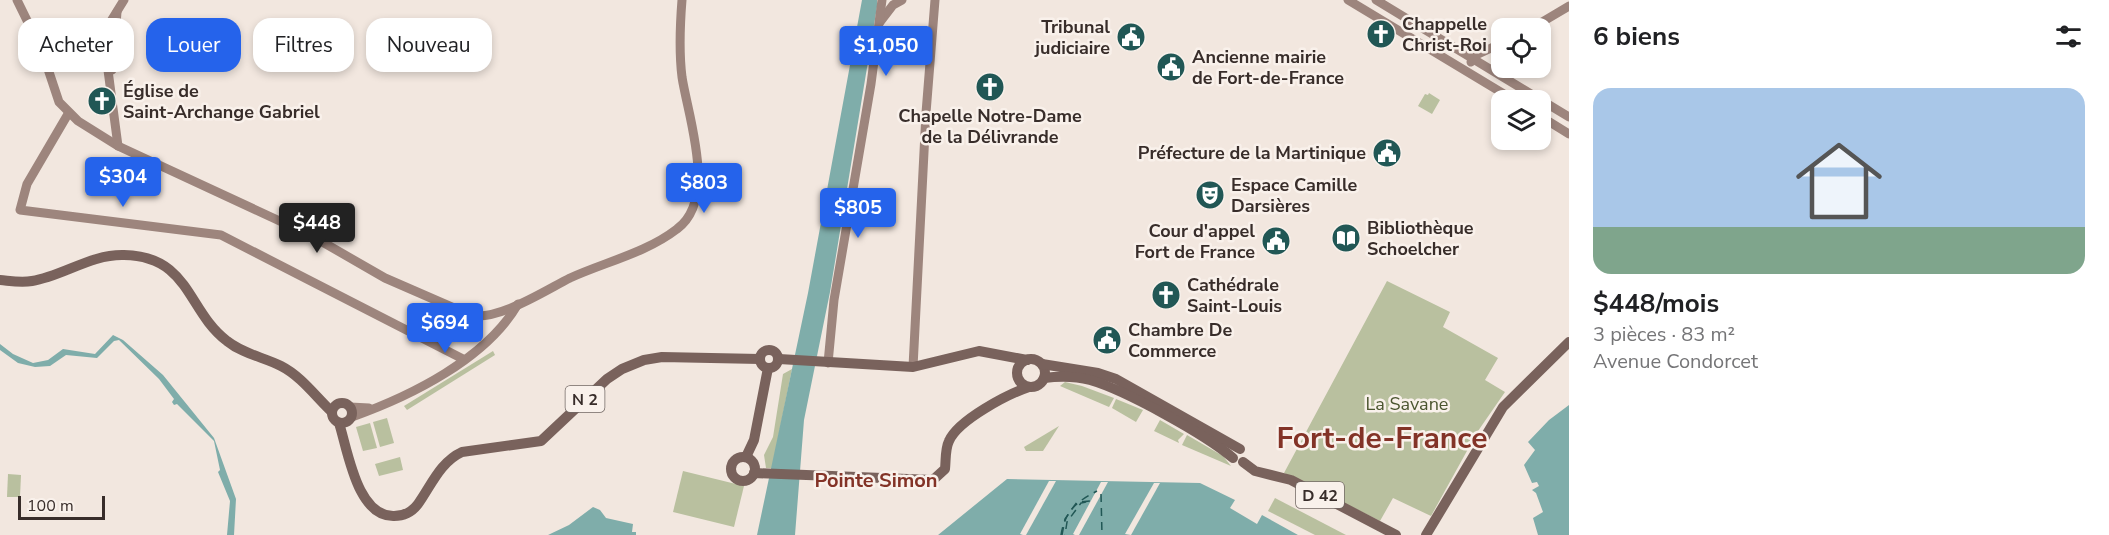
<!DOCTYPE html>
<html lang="fr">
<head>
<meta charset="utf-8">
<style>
	:root { --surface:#fff; --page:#f2f2f2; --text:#202124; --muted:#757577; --line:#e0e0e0; --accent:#2563eb }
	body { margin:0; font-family:"Nunito Sans",sans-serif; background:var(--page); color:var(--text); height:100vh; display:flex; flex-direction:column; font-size:22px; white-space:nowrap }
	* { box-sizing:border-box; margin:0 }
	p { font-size:20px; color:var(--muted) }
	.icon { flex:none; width:33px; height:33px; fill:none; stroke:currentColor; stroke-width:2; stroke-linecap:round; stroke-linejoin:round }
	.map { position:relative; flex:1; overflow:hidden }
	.details { display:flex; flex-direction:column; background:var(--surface); width:540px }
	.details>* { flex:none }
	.top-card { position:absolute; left:18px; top:18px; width:570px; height:54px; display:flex; gap:12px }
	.controls { position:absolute; left:1491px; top:18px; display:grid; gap:12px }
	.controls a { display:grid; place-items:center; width:60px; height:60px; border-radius:12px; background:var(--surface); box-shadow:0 3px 9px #0003; font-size:30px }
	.scale { position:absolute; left:18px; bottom:15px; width:87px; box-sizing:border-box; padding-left:6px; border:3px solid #382d2a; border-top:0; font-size:16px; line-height:21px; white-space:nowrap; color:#382d2a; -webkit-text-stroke:4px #f9f1eb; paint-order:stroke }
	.price { position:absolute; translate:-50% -51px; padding:0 14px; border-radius:6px; background:var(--accent); color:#fff; font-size:20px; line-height:39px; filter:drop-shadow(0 2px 3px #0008) }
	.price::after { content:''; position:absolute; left:50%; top:36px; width:18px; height:14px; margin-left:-9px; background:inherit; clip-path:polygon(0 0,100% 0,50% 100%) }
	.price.selected { background:#222; color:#fff }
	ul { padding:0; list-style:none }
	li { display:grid; align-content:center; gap:12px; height:318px; padding:0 24px }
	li+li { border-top:2px solid var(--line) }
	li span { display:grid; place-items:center; height:186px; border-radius:18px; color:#555 }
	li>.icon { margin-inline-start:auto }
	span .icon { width:108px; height:108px; fill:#fffc; stroke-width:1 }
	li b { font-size:26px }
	h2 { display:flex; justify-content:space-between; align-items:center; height:72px; padding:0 24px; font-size:26px }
	.chip { padding:0 21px; border-radius:18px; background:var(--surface); box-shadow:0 3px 9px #0003; font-size:21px; line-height:54px }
	.chip.selected { background:var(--accent); color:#fff }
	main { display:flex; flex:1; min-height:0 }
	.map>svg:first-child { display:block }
	.green { fill:#b9c09f }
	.water { fill:#7fadaa }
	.pier { fill:#f2e7df }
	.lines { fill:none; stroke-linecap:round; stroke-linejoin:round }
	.ferry { stroke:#215755; stroke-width:1.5; stroke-dasharray:8 6; stroke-linecap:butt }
	.secondary { stroke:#9d857d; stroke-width:9 }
	.primary { stroke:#79625c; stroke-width:10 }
	.labels { text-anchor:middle; stroke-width:5; stroke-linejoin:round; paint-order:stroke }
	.shield { fill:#f9f1eb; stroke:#726864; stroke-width:1.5 }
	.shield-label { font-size:16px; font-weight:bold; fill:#382d2a }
	.poi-label { font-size:18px; font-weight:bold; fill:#382d2a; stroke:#f9f1eb; text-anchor:start }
	.park-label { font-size:18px; fill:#4b552f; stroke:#f9f1eb }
	.neighbourhood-label { font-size:20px; font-weight:bold; fill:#833327; stroke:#f9f1eb }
	.town-label { font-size:30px; font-weight:bold; fill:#833327; stroke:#f9f1eb }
</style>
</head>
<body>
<main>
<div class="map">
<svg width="1569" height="535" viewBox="0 0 1569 535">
	<rect width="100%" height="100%" fill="#f2e7df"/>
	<!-- green -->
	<g class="green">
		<polygon points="1429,93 1440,100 1432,114 1418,106 1425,94 1428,95"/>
		<polygon points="1387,281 1450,312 1443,327 1498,358 1485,380 1505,392 1478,431 1431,516 1393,498 1380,521 1284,473"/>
		<polygon points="493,351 495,355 407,410 404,406"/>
		<polygon points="792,369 772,468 766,468 764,455 773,437 783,374"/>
		<polygon points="1065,382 1082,386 1114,398 1109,407 1060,386"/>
		<polygon points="1116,399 1143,410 1136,422 1112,408"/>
		<polygon points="387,418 394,443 380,447 373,422"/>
		<polygon points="1160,420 1184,434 1178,440 1179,443 1154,431"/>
		<polygon points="370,423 377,448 363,451 356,427"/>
		<polygon points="1059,426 1043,451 1026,451 1024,447"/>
		<polygon points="1187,435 1223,456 1231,466 1182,445"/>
		<polygon points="400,457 403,470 379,476 375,464"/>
		<polygon points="683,471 744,486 734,527 673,512"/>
		<polygon points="8,474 21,475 20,497 7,497"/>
		<polygon points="1275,498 1346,535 1315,535 1268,511"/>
	</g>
	<!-- water -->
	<g class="water">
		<polygon points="862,0 877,0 877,7 830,292 804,420 795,535 757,535 808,293"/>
		<polygon points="113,335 123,340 163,375 214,438 236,499 234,535 227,535 230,501 218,472 220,470 214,441 177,404 174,405 172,402 174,399 159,379 119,340 114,341 97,358 66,355 50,366 35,367 18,363 0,350 0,344 13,354 33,363 48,360 63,349 95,354"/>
		<polygon points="1569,405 1569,535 1538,535 1533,518 1543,512 1536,493 1532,490 1539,486 1537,482 1532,483 1524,465 1535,450 1528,442 1549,420"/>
		<polygon points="1007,479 1200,483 1235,500 1230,508 1257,524 1262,515 1298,535 938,535"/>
		<polygon points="593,507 600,510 606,518 633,524 632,532 636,532 636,535 548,535 569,525"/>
	</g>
	<!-- pier -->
	<g class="pier">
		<polygon points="1049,481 1056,481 1026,535 1023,535 1020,534"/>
		<polygon points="1101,482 1108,482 1079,535 1075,535 1073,534"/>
		<polygon points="1154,483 1160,483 1131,535 1125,534"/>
	</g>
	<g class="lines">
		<!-- ferry -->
		<g class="ferry">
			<polyline points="1101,494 1102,535"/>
			<path d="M 1061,535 C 1065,511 1076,502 1097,491"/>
			<polyline points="1062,535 1065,519 1077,502 1091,501 1081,503 1067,522 1065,535"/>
		</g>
		<!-- secondary -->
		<g class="secondary">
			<path d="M 17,0 L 42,51 L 59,102 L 78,121 L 118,146 L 312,236 L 385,278 L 470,315 C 497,322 546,290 570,278 C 605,262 646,253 677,229 C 718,199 688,117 682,77 C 679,53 680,25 682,0"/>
			<polyline points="1348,0 1514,100"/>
			<polyline points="1376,0 1569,117"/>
			<polyline points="880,22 893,5 902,0"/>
			<polyline points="1532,28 1569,6"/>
			<polyline points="1471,62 1476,55 1502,43"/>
			<polyline points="112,70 117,12"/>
			<polyline points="68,114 27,184 20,210 221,235 463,359"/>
			<polyline points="1540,116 1569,134"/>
			<polyline points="118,146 104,40 111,21 124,0"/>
			<polyline points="828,363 834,300 871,84 882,0"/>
			<polyline points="913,367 926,113 935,0"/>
			<polyline points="350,407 369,408"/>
			<path d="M 352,417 C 411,396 486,359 518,304"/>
		</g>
		<!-- primary -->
		<g class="primary">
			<path d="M 0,280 C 11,281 21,283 32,281 C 63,276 91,254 124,255 C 190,256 187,311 227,341 C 243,354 263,357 281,366 C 301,376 316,397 332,412"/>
			<circle cx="769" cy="359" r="9"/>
			<polyline points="779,359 913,367 979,351 1027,360"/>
			<circle cx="1031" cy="373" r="14"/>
			<polyline points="1042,364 1098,373 1116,379 1240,449"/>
			<path d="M 1044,378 C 1060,376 1075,376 1090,380 C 1125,390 1205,434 1233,458"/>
			<circle cx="342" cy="413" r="10"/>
			<path d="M 339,423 C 348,451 357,517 394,516 C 403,516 412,512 418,504 C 431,486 440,462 462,452 L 541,441 L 607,379 L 622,369 L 644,360 L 662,357 L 760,359"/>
			<circle cx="743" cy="469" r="12"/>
			<polyline points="746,457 754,440 768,368"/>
			<polyline points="1243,462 1255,471 1291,480 1396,535"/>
			<path d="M 754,473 L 933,480 L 945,469 C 946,460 945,449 949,441 C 958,420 1008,394 1029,387"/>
			<polyline points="1426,535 1503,407 1569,342"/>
		</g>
	</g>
	<!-- icons -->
	<defs>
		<g id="church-disc" transform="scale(1.5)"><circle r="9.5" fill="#215755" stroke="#f9f1eb"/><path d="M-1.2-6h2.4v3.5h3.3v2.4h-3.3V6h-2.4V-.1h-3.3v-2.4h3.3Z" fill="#fff"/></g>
		<g id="civic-disc" transform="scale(1.5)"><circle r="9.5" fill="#215755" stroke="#f9f1eb"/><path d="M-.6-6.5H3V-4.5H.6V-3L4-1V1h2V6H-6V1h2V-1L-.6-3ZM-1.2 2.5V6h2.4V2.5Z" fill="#fff"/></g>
		<g id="theatre-disc" transform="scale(1.5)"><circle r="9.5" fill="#215755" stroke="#f9f1eb"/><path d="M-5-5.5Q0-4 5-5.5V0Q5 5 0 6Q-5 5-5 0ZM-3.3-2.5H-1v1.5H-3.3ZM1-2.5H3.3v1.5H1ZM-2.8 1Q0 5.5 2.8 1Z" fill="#fff"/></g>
		<g id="library-disc" transform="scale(1.5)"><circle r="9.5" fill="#215755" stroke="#f9f1eb"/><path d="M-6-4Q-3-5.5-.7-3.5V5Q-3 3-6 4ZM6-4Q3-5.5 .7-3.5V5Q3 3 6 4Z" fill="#fff"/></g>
	</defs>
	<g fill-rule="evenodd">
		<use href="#church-disc" x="1381" y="34"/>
		<use href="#civic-disc" x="1131" y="37"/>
		<use href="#civic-disc" x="1171" y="67"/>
		<use href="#church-disc" x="990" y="87"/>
		<use href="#church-disc" x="102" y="101"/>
		<use href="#civic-disc" x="1387" y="153"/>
		<use href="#theatre-disc" x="1210" y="195"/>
		<use href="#library-disc" x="1346" y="238"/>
		<use href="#civic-disc" x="1276" y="241"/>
		<use href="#church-disc" x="1166" y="295"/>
		<use href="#civic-disc" x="1107" y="340"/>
	</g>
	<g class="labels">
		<!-- shield labels -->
		<g class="shield">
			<rect x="565.5" y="386" width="39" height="26" rx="4.5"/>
			<rect x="1296" y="482" width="48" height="26" rx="4.5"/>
		</g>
		<g class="shield-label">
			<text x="585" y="405">N 2</text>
			<text x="1320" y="501">D 42</text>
		</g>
		<!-- poi labels -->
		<g class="poi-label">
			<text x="1402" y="30">Chappelle<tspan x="1402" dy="21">Christ-Roi</tspan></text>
			<text x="1110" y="33" text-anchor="end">Tribunal<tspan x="1110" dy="21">judiciaire</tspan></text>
			<text x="1192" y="63">Ancienne mairie<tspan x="1192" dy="21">de Fort-de-France</tspan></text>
			<text x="123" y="97">Église de<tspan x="123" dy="21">Saint-Archange Gabriel</tspan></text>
			<text x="990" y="122" text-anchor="middle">Chapelle Notre-Dame<tspan x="990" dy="21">de la Délivrande</tspan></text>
			<text x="1366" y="159" text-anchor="end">Préfecture de la Martinique</text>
			<text x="1231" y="191">Espace Camille<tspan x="1231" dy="21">Darsières</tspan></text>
			<text x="1367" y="234">Bibliothèque<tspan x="1367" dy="21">Schoelcher</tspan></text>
			<text x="1255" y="237" text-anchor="end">Cour d'appel<tspan x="1255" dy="21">Fort de France</tspan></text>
			<text x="1187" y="291">Cathédrale<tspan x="1187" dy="21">Saint-Louis</tspan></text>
			<text x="1128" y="336">Chambre De<tspan x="1128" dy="21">Commerce</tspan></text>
		</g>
		<!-- park labels -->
		<g class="park-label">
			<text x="1407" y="410">La Savane</text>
		</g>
		<!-- neighbourhood labels -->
		<g class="neighbourhood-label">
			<text x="876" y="487">Pointe Simon</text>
		</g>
		<!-- town labels -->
		<g class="town-label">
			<text x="1382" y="448">Fort-de-France</text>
		</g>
	</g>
</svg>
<div class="controls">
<a><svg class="icon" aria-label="locate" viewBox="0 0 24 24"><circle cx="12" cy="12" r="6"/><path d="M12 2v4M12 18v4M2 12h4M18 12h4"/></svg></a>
<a><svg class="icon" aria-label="layers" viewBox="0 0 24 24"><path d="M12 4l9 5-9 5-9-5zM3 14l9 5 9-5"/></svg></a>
</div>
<div class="scale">100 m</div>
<b class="price" style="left:886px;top:77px">$1,050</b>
<b class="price" style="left:123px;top:208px">$304</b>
<b class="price" style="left:704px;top:214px">$803</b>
<b class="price" style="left:858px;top:239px">$805</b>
<b class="price selected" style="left:317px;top:254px">$448</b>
<b class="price" style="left:445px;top:354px">$694</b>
<div class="top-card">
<a class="chip">Acheter</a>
<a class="chip selected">Louer</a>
<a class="chip">Filtres</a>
<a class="chip">Nouveau</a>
</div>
</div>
<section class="details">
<h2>6 biens<svg class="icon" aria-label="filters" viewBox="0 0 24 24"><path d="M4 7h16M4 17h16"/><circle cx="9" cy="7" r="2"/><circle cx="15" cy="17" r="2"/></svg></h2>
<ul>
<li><span style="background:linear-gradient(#a9c7e8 75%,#7fa58c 0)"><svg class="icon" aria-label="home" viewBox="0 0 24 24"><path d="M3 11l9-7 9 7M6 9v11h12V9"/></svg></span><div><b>$448/mois</b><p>3 pièces · 83 m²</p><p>Avenue Condorcet</p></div></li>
</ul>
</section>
</main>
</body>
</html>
